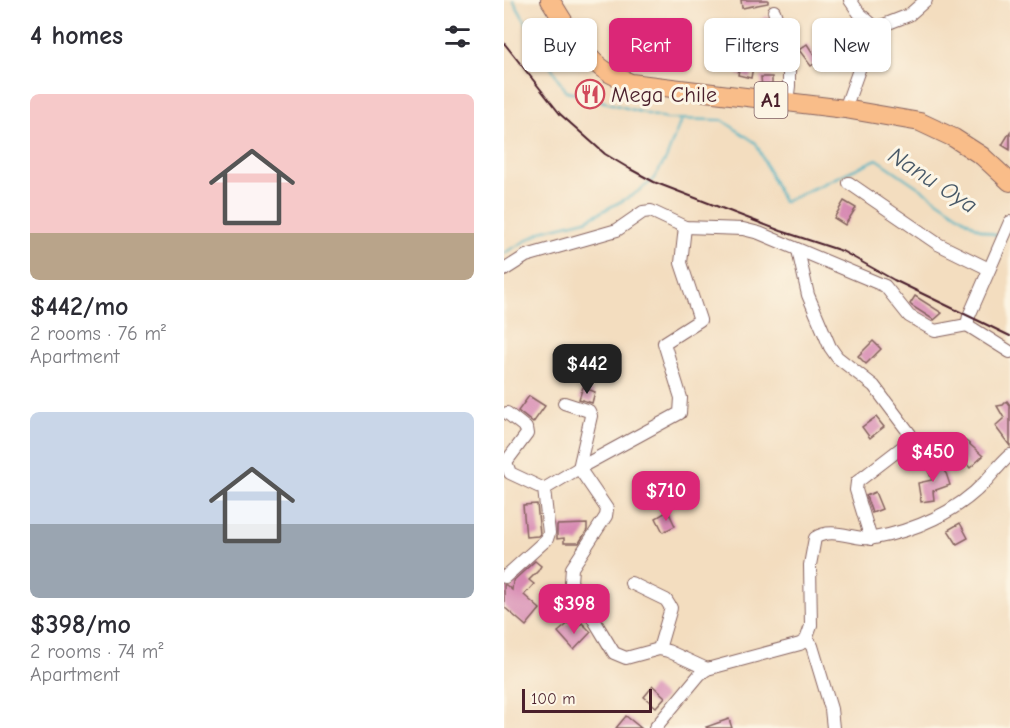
<!DOCTYPE html>
<html lang="en">
<head>
<meta charset="utf-8">
<style>
	:root { --surface:#fff; --page:#f2f2f3; --text:#2b2b33; --muted:#7c7c81; --accent:#db2777 }
	body { margin:0; font-family:"Comic Neue",sans-serif; background:var(--page); color:var(--text); height:100vh; display:flex; flex-direction:column; font-size:22px; white-space:nowrap }
	* { box-sizing:border-box; margin:0 }
	p { font-size:20px; color:var(--muted) }
	.icon { flex:none; width:33px; height:33px; fill:none; stroke:currentColor; stroke-width:2; stroke-linecap:round; stroke-linejoin:round }
	.map { position:relative; flex:1; overflow:hidden }
	.drawer { display:flex; flex-direction:column; background:var(--surface); width:504px }
	.drawer>* { flex:none }
	.hud { position:absolute; left:18px; top:18px; width:398px; height:54px; display:flex; gap:12px }
	.scale { position:absolute; left:18px; bottom:15px; width:130px; box-sizing:border-box; padding-left:6px; border:3px solid #4a1f2b; border-top:0; font-size:16px; line-height:21px; white-space:nowrap; color:#4a1f2b; -webkit-text-stroke:4px #fcf5e5; paint-order:stroke }
	.price { position:absolute; translate:-50% -51px; padding:0 14px; border-radius:12px; background:var(--accent); color:#fff; font-size:20px; line-height:39px; filter:drop-shadow(0 2px 3px #0008) }
	.price::after { content:''; position:absolute; left:50%; top:36px; width:18px; height:14px; margin-left:-9px; background:inherit; clip-path:polygon(0 0,100% 0,50% 100%) }
	.price.selected { background:#222; color:#fff }
	ul { padding:0; list-style:none }
	li { display:grid; align-content:center; gap:12px; height:318px; padding:0 30px }
	li span { display:grid; place-items:center; height:186px; border-radius:9px; color:#555 }
	li>.icon { margin-inline-start:auto }
	span .icon { width:108px; height:108px; fill:#fffc; stroke-width:1 }
	li b { font-size:26px }
	h2 { display:flex; justify-content:space-between; align-items:center; height:72px; padding:0 30px; font-size:26px }
	.chip { padding:0 21px; border-radius:9px; background:var(--surface); box-shadow:0 2px 4px #0004; font-size:21px; line-height:54px }
	.chip.selected { background:var(--accent); color:#fff }
	main { display:flex; flex:1; min-height:0 }
	.map>svg:first-child { display:block }
	.lines { fill:none; stroke-linecap:round; stroke-linejoin:round }
	.stream { stroke:#45b0c3; stroke-width:2 }
	.building { fill:#d789b2 }
	.minor-casing { stroke:#85625f; stroke-width:14 }
	.highway-casing { stroke:#85625f; stroke-width:20 }
	.minor { stroke:#fff; stroke-width:12 }
	.highway { stroke:#f9bd89; stroke-width:18 }
	.rail { stroke:#4a1f2b; stroke-width:2 }
	.labels { text-anchor:middle; stroke-width:6; stroke-linejoin:round; paint-order:stroke }
	.shield { fill:#fcf5e5; stroke:#7f5f63; stroke-width:1.5 }
	.shield-label { font-size:21px; font-weight:bold; fill:#4a1f2b }
	.poi-label { font-size:22px; fill:#4a1f2b; stroke:#fcf5e5; text-anchor:start }
	.water-label { font-size:24px; font-style:italic; fill:#485968; stroke:#fcf5e5 }
</style>
</head>
<body>
<main>
<section class="drawer">
<h2>4 homes<svg class="icon" aria-label="filters" viewBox="0 0 24 24"><path d="M4 7h16M4 17h16"/><circle cx="9" cy="7" r="2"/><circle cx="15" cy="17" r="2"/></svg></h2>
<ul>
<li><span style="background:linear-gradient(#f6c9c9 75%,#b9a48a 0)"><svg class="icon" aria-label="home" viewBox="0 0 24 24"><path d="M3 11l9-7 9 7M6 9v11h12V9"/></svg></span><div><b>$442/mo</b><p>2 rooms · 76 m²</p><p>Apartment</p></div></li>
<li><span style="background:linear-gradient(#c9d6e8 60%,#9aa5b1 0)"><svg class="icon" aria-label="home" viewBox="0 0 24 24"><path d="M3 11l9-7 9 7M6 9v11h12V9"/></svg></span><div><b>$398/mo</b><p>2 rooms · 74 m²</p><p>Apartment</p></div></li>
</ul>
</section>
<div class="map">
<svg width="506" height="728" viewBox="0 0 506 728">
	<rect width="100%" height="100%" fill="#fcf5e5"/>
	<filter id="ink" filterUnits="userSpaceOnUse"><feTurbulence type="fractalNoise" baseFrequency=".0167" numOctaves="2"/><feDisplacementMap in="SourceGraphic" scale="12" xChannelSelector="R" yChannelSelector="G"/><feConvolveMatrix kernelMatrix="1 2 1 2 8 2 1 2 1" color-interpolation-filters="sRGB"/></filter>
	<filter id="wash" filterUnits="userSpaceOnUse"><feTurbulence type="fractalNoise" baseFrequency=".008" numOctaves="4" result="noise"/><feDisplacementMap in="SourceGraphic" scale="24" xChannelSelector="R" yChannelSelector="G"/><feGaussianBlur stdDeviation="1.35" result="paint"/><feColorMatrix in="noise" values="0 0 0 0 0 0 0 0 0 0 0 0 0 0 0 0 0 1.4 0 .05"/><feComposite in="paint" operator="in"/></filter>
	<g filter="url(#wash)">
		<rect width="100%" height="100%" fill="#f3ddbf"/>
		<g class="lines">
			<!-- stream -->
			<g class="stream">
				<polyline points="9,0 61,91 162,119 218,120 252,143 279,202 373,159 474,228 495,236"/>
				<polyline points="0,253 41,230 82,220 129,195 148,181 162,159 177,120"/>
			</g>
		</g>
		<g id="blocks">
			<!-- building -->
			<g class="building">
				<polygon points="237,0 264,0 264,3 238,8"/>
				<polygon points="263,16 267,30 260,34 254,21"/>
				<polygon points="303,44 314,61 307,66 295,50"/>
				<polygon points="237,58 250,61 247,78 234,75"/>
				<polygon points="257,77 268,77 268,89 258,88"/>
				<polygon points="506,132 506,150 498,145"/>
				<polygon points="340,201 352,208 341,225 330,218"/>
				<polygon points="411,296 438,313 430,320 408,306 406,304"/>
				<polygon points="369,341 377,349 362,364 354,356"/>
				<polygon points="79,387 91,392 88,403 75,399"/>
				<polygon points="25,396 41,406 29,423 14,411"/>
				<polygon points="503,401 506,405 506,446 491,426 500,418 493,406 499,405"/>
				<polygon points="372,417 380,427 366,438 358,427"/>
				<polygon points="462,441 479,456 466,468 452,451"/>
				<polygon points="439,464 446,485 429,491 430,500 417,502 414,483 428,480 424,470"/>
				<polygon points="371,492 378,509 368,513 362,496"/>
				<polygon points="33,504 36,534 34,536 22,537 19,505"/>
				<polygon points="164,511 171,526 159,532 152,518"/>
				<polygon points="456,523 464,538 453,544 444,530"/>
				<polygon points="83,524 83,530 75,543 60,543 60,538 53,539 53,525"/>
				<polygon points="31,561 37,566 34,571 25,580 30,584 20,595 36,609 22,626 0,607 0,585 2,585 8,590 9,581"/>
				<polygon points="66,622 72,629 78,623 87,632 70,650 54,632"/>
				<polygon points="149,686 161,697 152,707 140,697"/>
				<polygon points="122,716 137,728 112,728"/>
				<polygon points="225,719 228,728 203,728 202,727"/>
			</g>
		</g>
	</g>
	<g filter="url(#ink)">
		<use href="#blocks" fill-opacity="0" stroke="#85625f" stroke-width="1.5"/>
		<g class="lines">
			<!-- minor casing -->
			<g class="minor-casing">
				<g id="minor">
					<polyline points="346,0 355,13 372,28"/>
					<polyline points="270,11 285,57 285,86 283,102"/>
					<polyline points="341,109 368,33 372,28 405,15 422,0"/>
					<polyline points="345,183 434,244 485,269"/>
					<polyline points="506,222 465,316 463,325 506,352"/>
					<polyline points="294,250 304,295 326,347 333,357 370,386 406,434 405,442 353,482 352,490 367,539"/>
					<polyline points="0,270 22,256 113,230 139,212 147,211 181,227 239,229 255,233 381,286 405,316 431,331 463,325"/>
					<polyline points="60,403 85,411 87,416 75,468 103,509 102,516 68,568 67,582 110,653 122,658 155,649 164,651 203,669"/>
					<polyline points="3,413 22,428 23,434 2,462 6,473 40,489"/>
					<polyline points="1,577 43,539 45,533 40,489 75,468 176,413 177,398 160,343 196,320 177,263 181,227"/>
					<polyline points="127,583 162,600 167,608 155,649"/>
					<polyline points="302,640 308,646 327,709 329,728"/>
					<path d="M 151,728 L 196,674 L 203,669 L 296,644 L 302,640 L 307,626 L 306,565 L 311,538 C 329,526 351,541 370,538 C 410,531 453,512 481,482 C 489,473 496,464 506,455"/>
				</g>
			</g>
			<!-- highway casing -->
			<g class="highway-casing">
				<path id="highway" d="M 46,0 C 63,26 78,57 105,73 C 112,77 120,80 127,83 L 341,109 L 416,122 L 450,138 L 478,156 L 506,182"/>
			</g>
			<!-- minor -->
			<use href="#minor" class="minor"/>
			<!-- highway -->
			<use href="#highway" class="highway"/>
			<!-- rail -->
			<polyline class="rail" points="0,43 56,114 101,154 126,169 150,182 277,231 338,251 390,280 506,336"/>
		</g>
	</g>
	<!-- icons -->
	<defs>
		<g id="restaurant-ring" transform="scale(1.5)"><circle r="9.5" fill="#fcf5e5" stroke="#d1495b" stroke-width="1.5"/><path d="M-5-6h1v4h1v-4h1v4h1v-4h1v5L-1.5 .5V6h-2V.5L-5-1ZM5-6V6H3V1.5H1.5Q1.5-4 5-6Z" fill="#d1495b"/></g>
	</defs>
	<g fill-rule="evenodd">
		<use href="#restaurant-ring" x="86" y="94"/>
	</g>
	<g class="labels">
		<!-- shield labels -->
		<rect class="shield" x="250.5" y="82" width="33" height="36" rx="4.5"/>
		<g class="shield-label">
			<text x="267" y="107">A1</text>
		</g>
		<!-- poi labels -->
		<g class="poi-label">
			<text x="107" y="102">Mega Chile</text>
		</g>
		<!-- water labels -->
		<g class="water-label">
			<text transform="translate(429 180) rotate(33)" y="8">Nanu Oya</text>
		</g>
	</g>
</svg>
<div class="scale">100 m</div>
<b class="price selected" style="left:83px;top:395px">$442</b>
<b class="price" style="left:429px;top:483px">$450</b>
<b class="price" style="left:162px;top:522px">$710</b>
<b class="price" style="left:70px;top:635px">$398</b>
<div class="hud">
<a class="chip">Buy</a>
<a class="chip selected">Rent</a>
<a class="chip">Filters</a>
<a class="chip">New</a>
</div>
</div>
</main>
</body>
</html>
